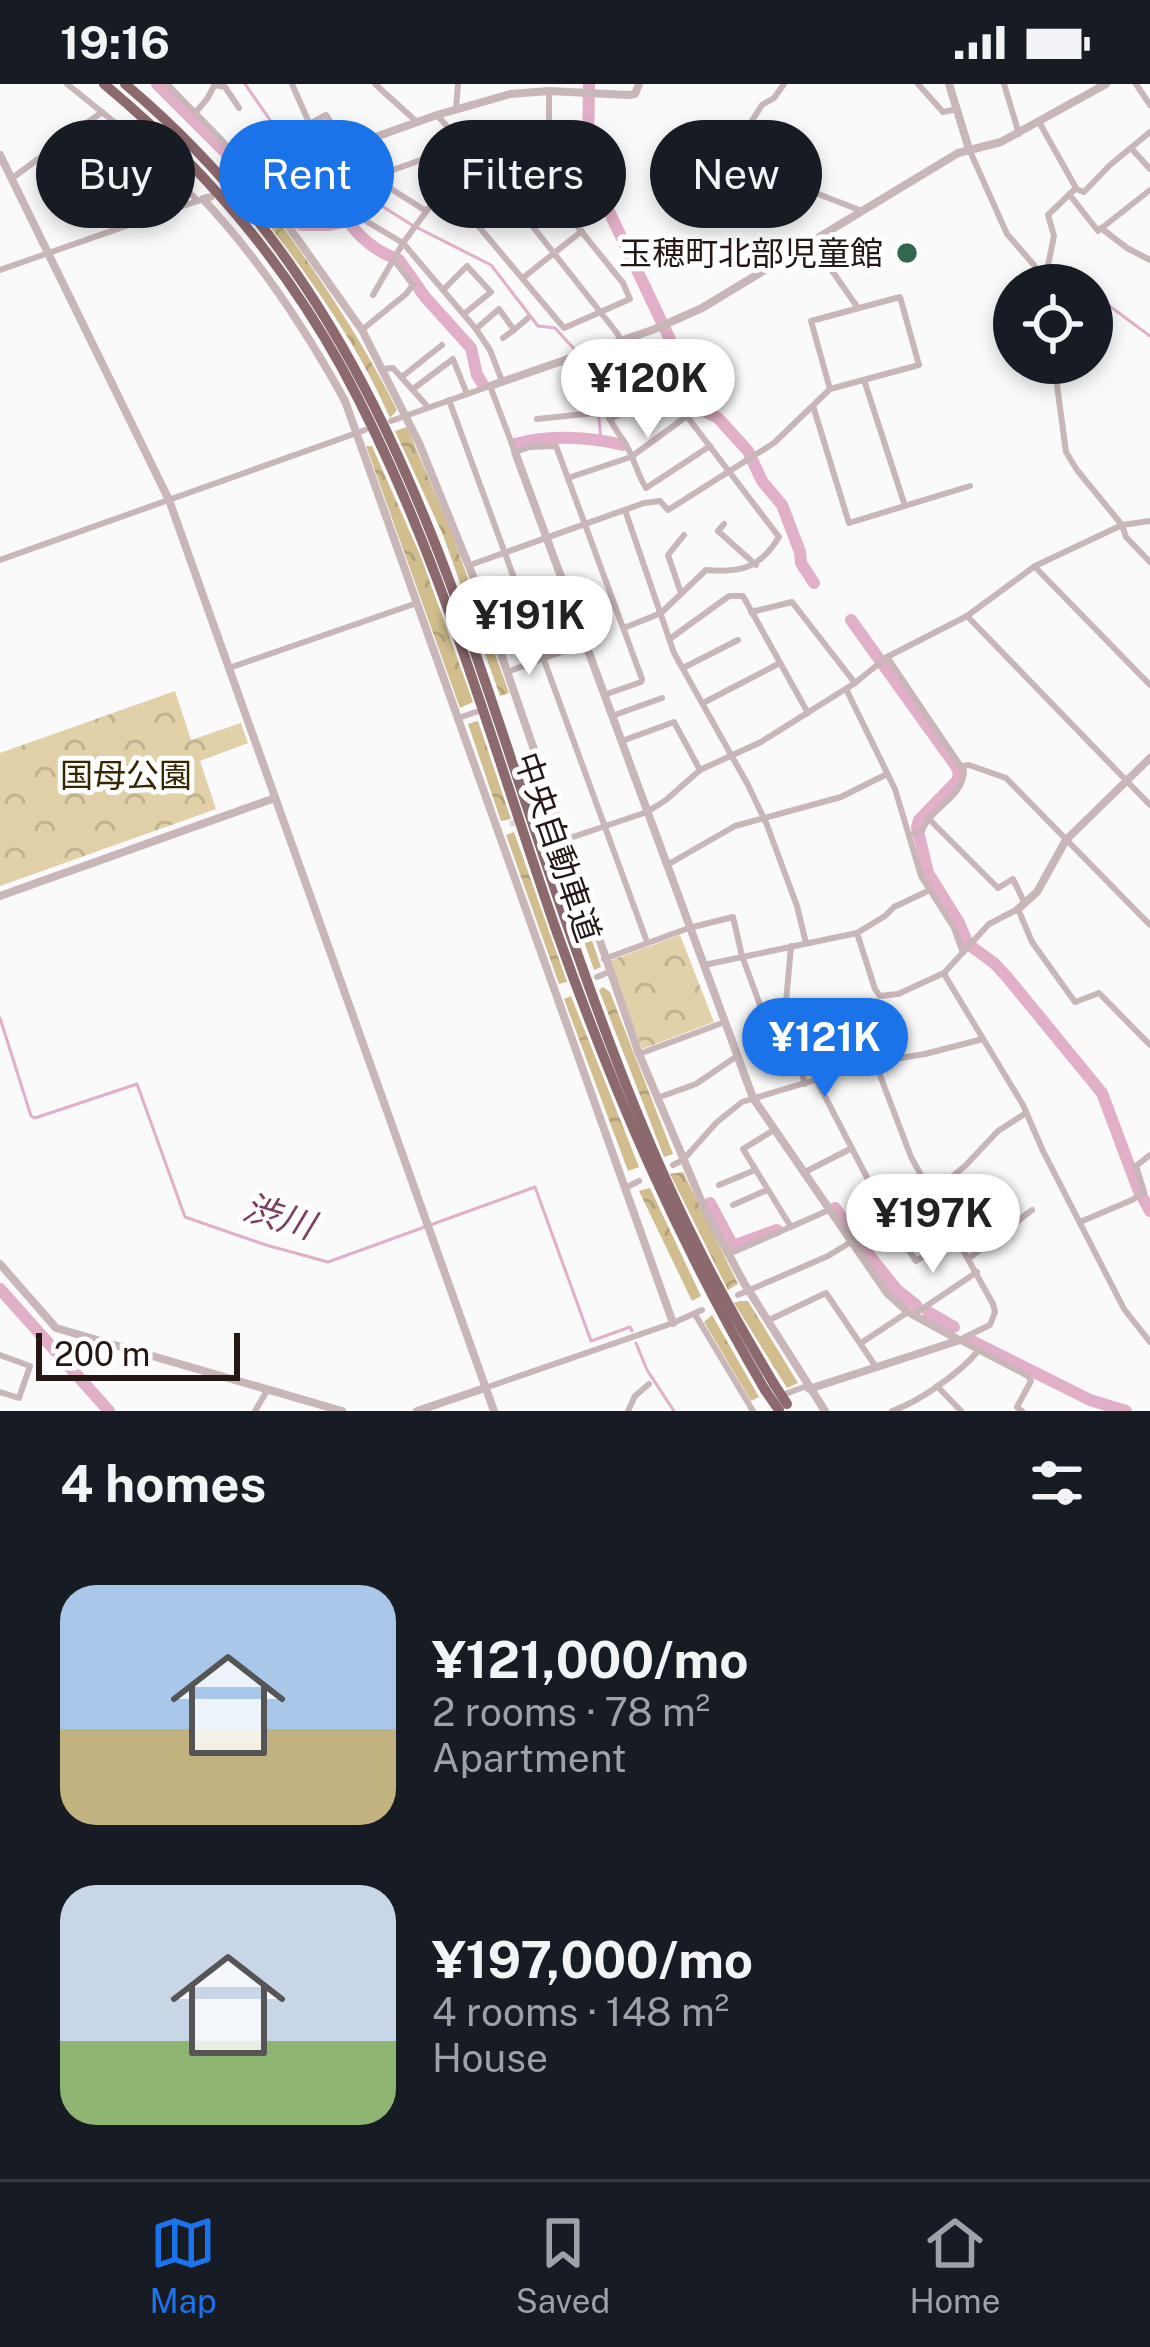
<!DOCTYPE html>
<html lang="en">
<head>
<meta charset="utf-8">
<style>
	:root { --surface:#171b24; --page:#20242c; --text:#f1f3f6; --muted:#9ea1a6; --line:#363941; --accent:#1a73e8 }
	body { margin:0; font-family:"Public Sans","Noto Sans JP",sans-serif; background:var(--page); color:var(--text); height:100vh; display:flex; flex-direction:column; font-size:45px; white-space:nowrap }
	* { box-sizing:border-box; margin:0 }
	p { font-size:39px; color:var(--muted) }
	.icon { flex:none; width:66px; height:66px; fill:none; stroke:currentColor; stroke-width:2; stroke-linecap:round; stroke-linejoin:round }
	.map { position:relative; height:1327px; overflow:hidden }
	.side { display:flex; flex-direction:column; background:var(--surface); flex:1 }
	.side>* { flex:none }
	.guide { position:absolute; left:36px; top:36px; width:1080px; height:108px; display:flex; gap:24px }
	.tools { position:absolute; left:993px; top:180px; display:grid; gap:24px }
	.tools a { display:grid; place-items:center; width:120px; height:120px; border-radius:50%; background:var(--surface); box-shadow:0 6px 18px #0003; font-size:60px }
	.scale { position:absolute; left:36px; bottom:30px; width:204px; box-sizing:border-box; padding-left:12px; border:6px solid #251814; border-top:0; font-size:33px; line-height:42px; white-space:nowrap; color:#251814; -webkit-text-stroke:9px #fff; paint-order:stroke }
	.price { position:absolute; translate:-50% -102px; padding:0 27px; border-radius:42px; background:#fff; color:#222; font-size:39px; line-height:78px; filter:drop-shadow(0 3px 6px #0008) }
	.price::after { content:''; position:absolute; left:50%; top:72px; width:36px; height:27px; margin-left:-18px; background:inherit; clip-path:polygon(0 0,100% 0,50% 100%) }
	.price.active { background:var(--accent); color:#fff }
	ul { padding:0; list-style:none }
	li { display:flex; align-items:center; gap:36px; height:300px; padding:0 60px }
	li span { display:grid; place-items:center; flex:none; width:336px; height:240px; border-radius:36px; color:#555 }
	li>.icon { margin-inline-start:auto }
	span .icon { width:144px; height:144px; fill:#fffc; stroke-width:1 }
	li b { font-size:51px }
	h2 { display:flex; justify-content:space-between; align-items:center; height:144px; padding:0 60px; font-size:51px }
	.chip { padding:0 42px; border-radius:54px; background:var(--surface); box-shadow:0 6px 18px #0003; font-size:42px; line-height:108px }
	.chip.active { background:var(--accent); color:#fff }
	.status { display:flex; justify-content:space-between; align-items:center; height:84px; padding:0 60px; background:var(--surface); direction:ltr }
	.status svg { height:33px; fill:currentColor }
	.tab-bar { display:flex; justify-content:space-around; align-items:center; height:168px; border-top:3px solid var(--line); background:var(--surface); font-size:33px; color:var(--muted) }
	.tab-bar a { display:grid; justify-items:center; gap:6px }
	.tab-bar .active { color:var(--accent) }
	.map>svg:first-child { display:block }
	.forest { fill:url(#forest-crowns) }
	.park { fill:url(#park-crowns) }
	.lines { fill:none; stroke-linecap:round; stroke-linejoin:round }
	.stream { stroke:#e2afc8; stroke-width:3 }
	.river { stroke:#e2afc8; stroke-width:12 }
	.minor-tunnel { stroke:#dad8d8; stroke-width:6; stroke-dasharray:6 3; stroke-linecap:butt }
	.minor { stroke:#c8b6b8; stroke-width:6 }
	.tertiary { stroke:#c8b6b8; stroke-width:8 }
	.motorway { stroke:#8c696c; stroke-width:10 }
	.motorway-bridge { stroke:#8c696c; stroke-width:10 }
	.poi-dot { fill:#306850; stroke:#fff; stroke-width:4.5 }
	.labels { text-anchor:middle; stroke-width:10; stroke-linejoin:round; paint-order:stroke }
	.poi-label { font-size:33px; fill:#251814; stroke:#fff; text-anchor:end }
	.park-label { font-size:33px; fill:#362700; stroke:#fff }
	.street-label { font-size:33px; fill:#251814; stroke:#fff }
	.water-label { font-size:36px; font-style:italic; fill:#7d3e60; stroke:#fff }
</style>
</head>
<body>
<div class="status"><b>19:16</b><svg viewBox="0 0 49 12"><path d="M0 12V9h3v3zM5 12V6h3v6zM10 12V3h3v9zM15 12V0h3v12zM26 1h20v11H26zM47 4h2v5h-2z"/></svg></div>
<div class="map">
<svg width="1150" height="1327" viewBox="0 0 1150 1327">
	<defs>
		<pattern id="forest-crowns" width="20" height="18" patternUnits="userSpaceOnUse" patternTransform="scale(3)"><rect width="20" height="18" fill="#d1bd8d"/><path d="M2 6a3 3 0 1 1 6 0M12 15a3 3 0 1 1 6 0" fill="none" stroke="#b3a279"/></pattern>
		<pattern id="park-crowns" width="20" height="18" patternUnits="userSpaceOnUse" patternTransform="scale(3)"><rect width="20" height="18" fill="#e1d0a8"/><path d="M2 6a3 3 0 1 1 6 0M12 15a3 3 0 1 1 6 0" fill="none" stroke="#c1b290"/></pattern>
	</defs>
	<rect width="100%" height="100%" fill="#fafafa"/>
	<!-- forest -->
	<g class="forest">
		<path d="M 252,107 L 257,108 C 310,178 358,248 397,326 L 390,334 C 354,252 301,181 246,112 Z"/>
		<polygon points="407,343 452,450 509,609 500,612 443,451 395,347"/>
		<polygon points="366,362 372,362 421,473 473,618 460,624"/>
		<polygon points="478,637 511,735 501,737 468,640"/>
		<polygon points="542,737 553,740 601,883 594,886"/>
		<polygon points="514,748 567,898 559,900 506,751"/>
		<polygon points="603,903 610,908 673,1070 664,1073 599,906"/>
		<polygon points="571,912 639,1083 628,1087 564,915"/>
		<polygon points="683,1088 738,1200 728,1206 670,1090"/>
		<polygon points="650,1104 701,1212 692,1217 639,1107"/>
		<polygon points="740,1217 748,1217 798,1299 787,1304 734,1219"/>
		<polygon points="712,1231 759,1313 751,1317 704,1238"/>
	</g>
	<!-- park -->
	<g class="park">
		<polygon points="175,607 191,656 241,639 248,659 200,677 216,725 0,802 0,669"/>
		<polygon points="680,851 714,938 642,965 609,877"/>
	</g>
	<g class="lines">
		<!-- stream -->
		<g class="stream">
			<polyline points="245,0 288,62 292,63 310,52 324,65"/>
			<polyline points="331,73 349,86 364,116"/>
			<polyline points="367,122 377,119 412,141"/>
			<polyline points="418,144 491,181 538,242 555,244 577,268"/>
			<polyline points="1048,191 1074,201"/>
			<polyline points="1092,209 1150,252"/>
			<polyline points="584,276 594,304"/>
			<polyline points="597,314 601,356"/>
			<polyline points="0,934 31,1032 35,1034 137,1000 185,1133 266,1161 328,1178 535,1103 591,1257 630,1243 632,1247"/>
			<polyline points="636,1259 647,1286 674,1327"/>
		</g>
		<!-- river -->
		<g class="river">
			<polyline points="157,0 239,82"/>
			<polyline points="589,0 588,68 595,98 675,266 679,311 690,320 718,334 748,367 762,397 782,421 800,468 801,479 814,499"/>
			<path d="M 272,95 L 282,123 L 301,141 L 328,141 L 348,137 C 360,154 373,165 392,173"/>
			<polyline points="399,176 425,213 471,264 477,291 482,299"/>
			<path d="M 515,360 C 548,350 590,353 623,361"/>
			<polyline points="851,536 956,682 959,690 957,697 919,736 917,743 928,789 959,839 968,860 994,879 1007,893 1102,1009 1138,1105 1150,1127"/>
			<polyline points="710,1119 733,1162 777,1146"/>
			<polyline points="835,1124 854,1151"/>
			<polyline points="861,1161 897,1206 916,1221"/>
			<polyline points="0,1205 109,1327"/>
			<polyline points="928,1228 954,1243"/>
			<polyline points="972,1257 1090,1316 1126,1327"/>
		</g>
		<!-- minor-tunnel -->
		<polyline class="minor-tunnel" points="510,740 542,731"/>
		<!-- minor -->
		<g class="minor">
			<polyline points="67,0 128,49 198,117"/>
			<polyline points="167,0 220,54 255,95"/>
			<polyline points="292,0 314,50 332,69"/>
			<polyline points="375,0 417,38"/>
			<polyline points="918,0 943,28 957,25"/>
			<polyline points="1004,0 1019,50"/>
			<polyline points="1136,0 1150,21"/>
			<polyline points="214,1 225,3 239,24"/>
			<polyline points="549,7 549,45 570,44 570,40"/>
			<polyline points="456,25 458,0"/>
			<polyline points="196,28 207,15 214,2"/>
			<path d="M 437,31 L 507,110 L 617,249 L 659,328 L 676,318 L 779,453 C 760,484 741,489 706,486 L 661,529 L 624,544"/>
			<polyline points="1039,38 1076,104 1048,131 1054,152 1044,201"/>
			<polyline points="309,40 326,31 334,43 318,55"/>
			<polyline points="714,57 728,62 743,62 777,84 807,98 813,108 862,127"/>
			<polyline points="737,60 762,21 774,14 784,0"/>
			<polyline points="1131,64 1150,85"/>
			<polyline points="969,65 1007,150 1034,181 1042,201"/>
			<polyline points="11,95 102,28"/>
			<polyline points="385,101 426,127"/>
			<polyline points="1076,105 1084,108 1110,81 1150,48"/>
			<polyline points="1069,110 1098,147 1150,106"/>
			<polyline points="349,127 403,159 476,245 490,266 502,297"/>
			<path d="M 326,128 C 349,133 373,121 385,101 L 382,90 C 423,75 462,61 505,53 L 623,199 L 630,215 L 564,244 L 422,75"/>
			<polyline points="475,138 559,66 585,96 593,115 571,132"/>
			<polyline points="1101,144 1127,164 1150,176"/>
			<polyline points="812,158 858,224"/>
			<polyline points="0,186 203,115"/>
			<polyline points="524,193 582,147"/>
			<polyline points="443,206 467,182 491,208 464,230"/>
			<polyline points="373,211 403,159 445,102"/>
			<polyline points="363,245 406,210 413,201 394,176"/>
			<polyline points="476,245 499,225 514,246 528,234"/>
			<polyline points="503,254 514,246"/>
			<polyline points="1054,279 1066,368 1077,386 1122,441 1126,453 1150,478"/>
			<polyline points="384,285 393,284 428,323"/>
			<path d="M 638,287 L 600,306 C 602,326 614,343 625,359 C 634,373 637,390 646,404 L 710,362"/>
			<polyline points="403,292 442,261"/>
			<polyline points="864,296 905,422"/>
			<polyline points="413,305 453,275 467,310"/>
			<polyline points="449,316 647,858"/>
			<polyline points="813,322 849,439 970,402"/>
			<polyline points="537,335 595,329 593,309 600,306"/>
			<polyline points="610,335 653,315"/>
			<polyline points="391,337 490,302 515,368 530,363 556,362 642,595 641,598 604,611"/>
			<polyline points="568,394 631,373 687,332"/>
			<polyline points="625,426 674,569 748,701 767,741 797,822 806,859"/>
			<polyline points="724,440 718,447 756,481"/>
			<polyline points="0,476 365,346"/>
			<polyline points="470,481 644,419 660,417 668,426 774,359 830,305 919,281 900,213 811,237 830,305"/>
			<polyline points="1035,483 1150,601"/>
			<polyline points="681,509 668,471 684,451"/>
			<polyline points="751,528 792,518 855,599"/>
			<polyline points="967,532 1150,721"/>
			<polyline points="671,554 729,512 743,512 808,629"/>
			<path d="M 887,573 L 964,687 C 963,714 931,723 922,747 L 909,751"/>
			<polyline points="229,584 417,519"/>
			<polyline points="683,584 738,556"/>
			<polyline points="507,588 585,559"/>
			<polyline points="846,605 895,705 921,792 954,844 963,869"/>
			<polyline points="703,619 780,579"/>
			<polyline points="612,632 662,614"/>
			<polyline points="458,634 476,628"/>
			<polyline points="622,657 674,638 700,686"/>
			<polyline points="962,682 969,681 1006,694 1150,841"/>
			<polyline points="542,731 554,727"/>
			<polyline points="928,734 998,804 1013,795 1025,820"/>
			<polyline points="564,756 647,728 666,716 700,686 761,658 855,599 887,573 967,532 1035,482 1122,441 1150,437"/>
			<polyline points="667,781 735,742 841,713 887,690"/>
			<polyline points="857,849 875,905 880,912 898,910 944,889 989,840 1018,825 1032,858 1075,918 1099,909 1150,961"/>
			<polyline points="791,862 786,918 794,964 805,1000"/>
			<polyline points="604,875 689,844 733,833 742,872 770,948 789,943"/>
			<polyline points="704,881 857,849 885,832 894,823 930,806"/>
			<polyline points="944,890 1023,1021 1043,1067 1124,1225 1150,1258"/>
			<polyline points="597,893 609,888"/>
			<polyline points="639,970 725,938"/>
			<polyline points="875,978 911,1073 993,1220 995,1228 990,1241 959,1256"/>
			<polyline points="817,997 889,1136 916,1177 957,1152"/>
			<polyline points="657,1014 696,1000 737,972"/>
			<polyline points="774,1046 743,1065 791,1143"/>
			<polyline points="673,1081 683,1076 717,1038 742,1018 875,978 925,970 983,955"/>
			<polyline points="803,1089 852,1064"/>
			<polyline points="719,1101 755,1086"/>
			<polyline points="625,1104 639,1097"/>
			<polyline points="733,1121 767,1106"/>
			<polyline points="1080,1138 1132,1116 1144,1108 1136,1082 1150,1071"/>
			<polyline points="729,1170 829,1126"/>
			<polyline points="969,1174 1032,1126"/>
			<polyline points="738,1211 828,1172 933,1108 965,1082 998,1047 1026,1029"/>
			<polyline points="913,1231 977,1188"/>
			<polyline points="696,1232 753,1327"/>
			<polyline points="767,1237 826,1209 876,1283"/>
			<polyline points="959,1256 1028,1292 1031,1297 1017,1323 1022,1327"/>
			<polyline points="861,1259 908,1228"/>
			<polyline points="0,1271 30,1282 19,1314 0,1308"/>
			<polyline points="937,1302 961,1327"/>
			<polyline points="485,1304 673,1239 702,1226"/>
			<polyline points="782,1311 807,1302"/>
			<polyline points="255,1327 268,1305"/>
			<polyline points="628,1327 635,1312 649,1300"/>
			<path d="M 892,1327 C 919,1318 961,1288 978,1267"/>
		</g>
		<!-- tertiary -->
		<g class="tertiary">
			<polyline points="949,0 969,65"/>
			<polyline points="0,71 169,416 494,1327"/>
			<polyline points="255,95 362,246 419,359 481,512 639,970 706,1128 744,1199 825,1327"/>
			<polyline points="238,102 437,31 510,10 549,7 628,11 635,10 639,0"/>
			<path d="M 210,113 L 203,115 C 260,176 305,244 345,317 L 673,1239"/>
			<polyline points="490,302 655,245 702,224 958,69 1001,58 1106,0"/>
			<polyline points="515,368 753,1014 887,1209 908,1228 959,1256"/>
			<polyline points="0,812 275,714"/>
			<polyline points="1018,825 1037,808 1066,756 1150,674"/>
			<polyline points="0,1180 56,1244 342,1327"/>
			<polyline points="809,1305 957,1257"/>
			<polyline points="417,1327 485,1304"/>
		</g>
		<!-- motorway -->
		<g class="motorway">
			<path d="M 104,0 C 199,79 282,175 342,284 C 438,460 490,655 555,843 C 613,1007 677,1156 765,1306"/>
			<path d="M 125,0 C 394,226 458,533 569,846 C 606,952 645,1057 695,1157 C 719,1206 746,1253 774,1300"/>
		</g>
		<!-- motorway-bridge -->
		<g class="motorway-bridge">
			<polyline points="774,1300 787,1320"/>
			<polyline points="765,1306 779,1326"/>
		</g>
	</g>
	<!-- markers -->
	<circle class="poi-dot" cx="907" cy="169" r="12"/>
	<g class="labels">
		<!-- poi labels -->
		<g class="poi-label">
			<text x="883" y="181">玉穂町北部児童館</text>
		</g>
		<!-- park labels -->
		<g class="park-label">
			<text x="126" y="703">国母公園</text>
		</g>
		<!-- street labels -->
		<g class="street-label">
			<text transform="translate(558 763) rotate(71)" y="12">中央自動車道</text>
		</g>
		<!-- water labels -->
		<g class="water-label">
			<text transform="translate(279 1132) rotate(17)" y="13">渋川</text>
		</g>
	</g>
</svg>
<div class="tools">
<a><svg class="icon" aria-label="locate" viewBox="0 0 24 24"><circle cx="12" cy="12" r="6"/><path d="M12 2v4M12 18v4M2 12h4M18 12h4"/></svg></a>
</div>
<div class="scale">200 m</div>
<b class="price" style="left:648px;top:357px">¥120K</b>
<b class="price" style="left:529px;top:594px">¥191K</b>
<b class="price active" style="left:825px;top:1016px">¥121K</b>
<b class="price" style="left:933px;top:1192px">¥197K</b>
<div class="guide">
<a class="chip">Buy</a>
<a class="chip active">Rent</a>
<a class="chip">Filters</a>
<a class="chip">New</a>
</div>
</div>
<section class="side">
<h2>4 homes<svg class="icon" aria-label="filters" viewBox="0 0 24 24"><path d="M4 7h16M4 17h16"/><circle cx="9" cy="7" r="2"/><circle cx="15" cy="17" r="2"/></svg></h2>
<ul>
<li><span style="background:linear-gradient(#a9c7e8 60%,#c2b280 0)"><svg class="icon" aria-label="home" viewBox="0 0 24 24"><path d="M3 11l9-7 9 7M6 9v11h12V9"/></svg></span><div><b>¥121,000/mo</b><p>2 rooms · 78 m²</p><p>Apartment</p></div></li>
<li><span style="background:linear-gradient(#c9d6e8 65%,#8fb573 0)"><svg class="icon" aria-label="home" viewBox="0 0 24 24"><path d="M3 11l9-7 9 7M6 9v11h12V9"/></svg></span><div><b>¥197,000/mo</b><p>4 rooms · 148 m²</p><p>House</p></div></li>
</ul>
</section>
<nav class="tab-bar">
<a class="active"><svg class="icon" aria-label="map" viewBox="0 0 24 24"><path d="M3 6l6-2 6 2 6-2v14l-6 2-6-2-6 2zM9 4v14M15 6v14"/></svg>Map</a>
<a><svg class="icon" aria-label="saved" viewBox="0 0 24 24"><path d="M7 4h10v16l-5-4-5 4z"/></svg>Saved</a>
<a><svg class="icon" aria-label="home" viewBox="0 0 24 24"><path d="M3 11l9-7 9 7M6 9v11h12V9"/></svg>Home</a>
</nav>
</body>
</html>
